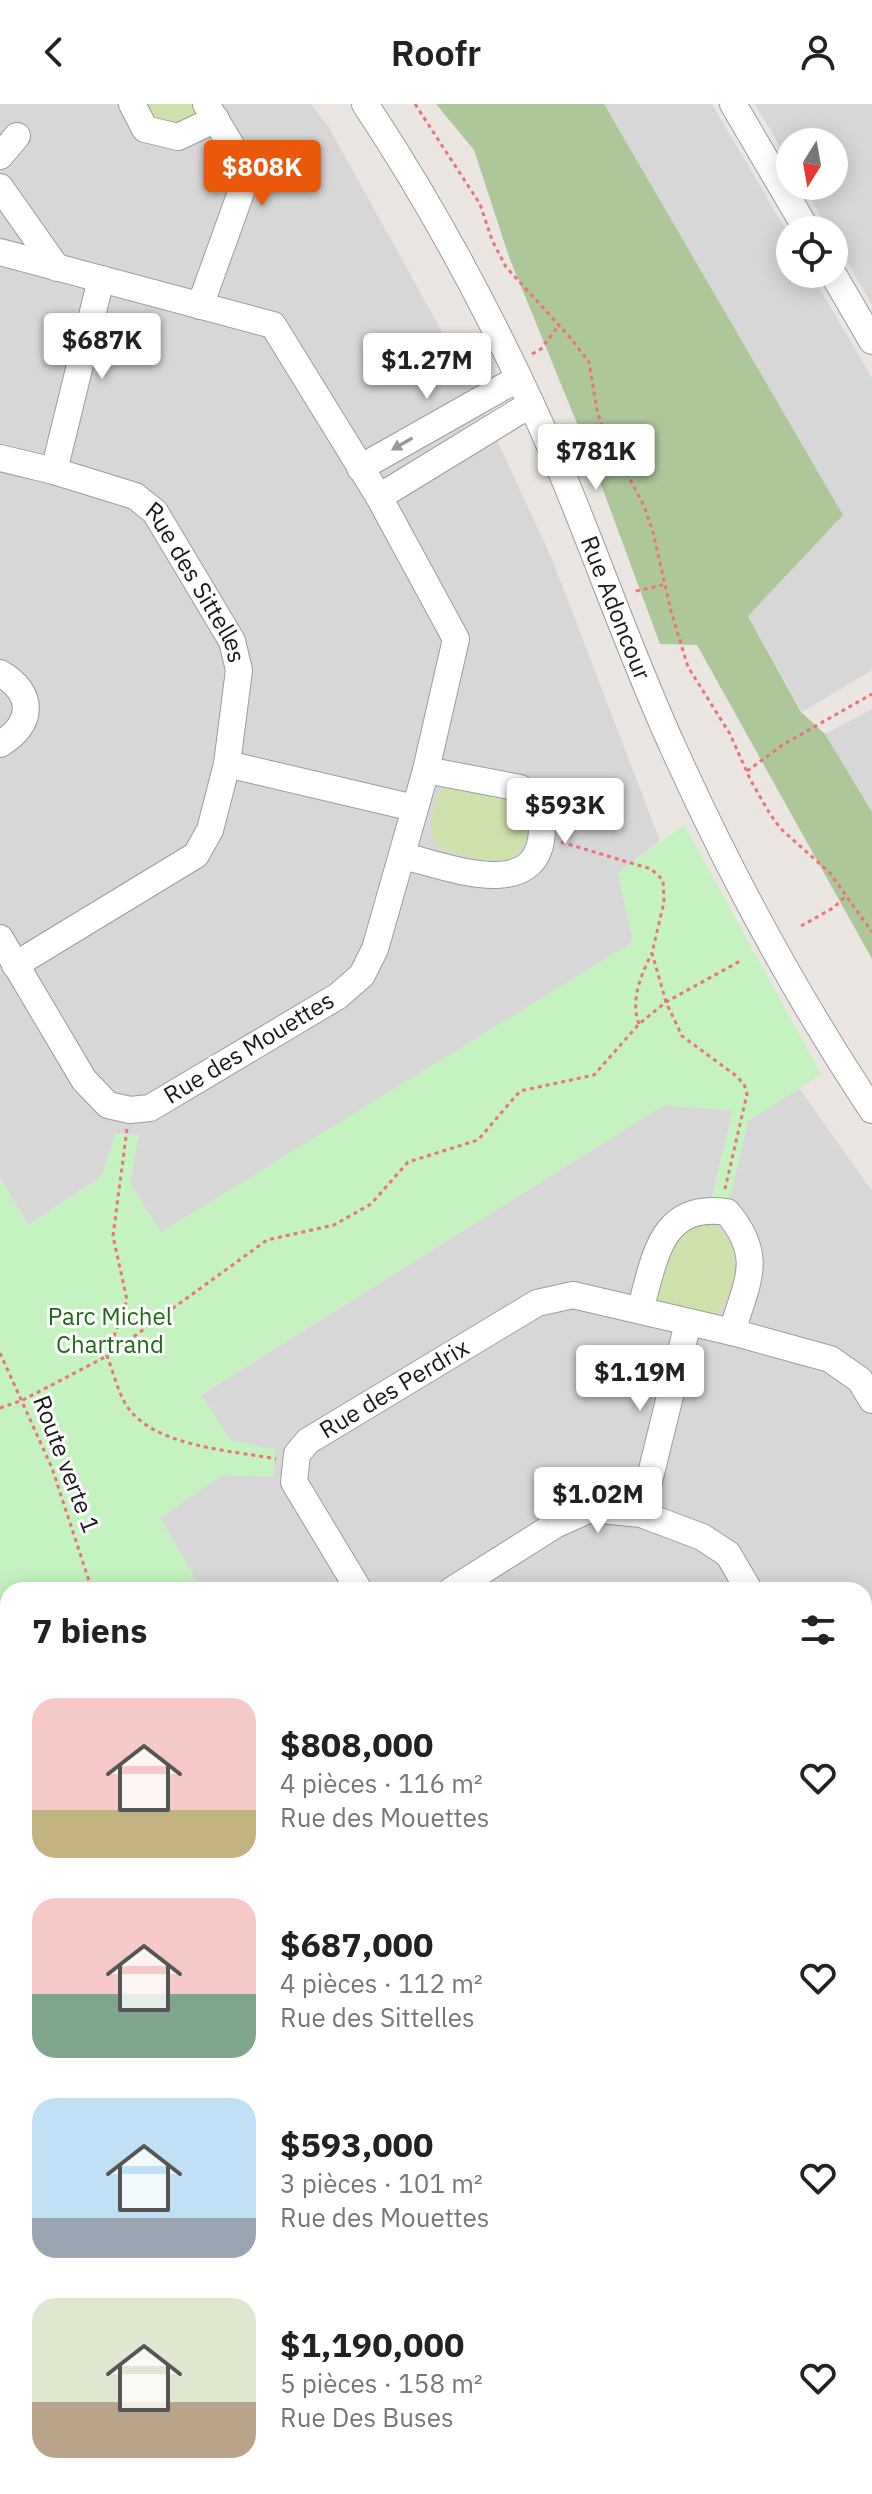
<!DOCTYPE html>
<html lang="fr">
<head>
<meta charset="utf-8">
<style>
	:root { --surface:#fff; --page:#f2f2f2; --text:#222; --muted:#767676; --accent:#ea580c }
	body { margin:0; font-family:"IBM Plex Sans",sans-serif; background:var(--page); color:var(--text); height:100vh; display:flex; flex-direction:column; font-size:30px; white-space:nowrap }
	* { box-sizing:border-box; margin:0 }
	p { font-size:26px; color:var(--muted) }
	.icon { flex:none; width:44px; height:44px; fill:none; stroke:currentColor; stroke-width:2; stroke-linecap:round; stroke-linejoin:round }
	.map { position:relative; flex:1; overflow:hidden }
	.side { position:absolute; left:0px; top:1478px; width:872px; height:912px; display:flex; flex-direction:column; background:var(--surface); border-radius:24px 24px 0 0; box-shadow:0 4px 20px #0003 }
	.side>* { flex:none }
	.needle { width:52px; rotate:191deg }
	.controls { position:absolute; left:776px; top:24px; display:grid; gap:16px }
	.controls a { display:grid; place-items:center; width:72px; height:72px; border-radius:50%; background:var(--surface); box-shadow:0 4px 20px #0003; font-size:40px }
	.price { position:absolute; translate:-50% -68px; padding:0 18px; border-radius:8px; background:#fff; color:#222; font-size:26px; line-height:52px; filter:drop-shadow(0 2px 4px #0008) }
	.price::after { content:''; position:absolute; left:50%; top:48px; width:24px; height:18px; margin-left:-12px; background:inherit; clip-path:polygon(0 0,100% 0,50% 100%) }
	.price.active { background:var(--accent); color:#fff }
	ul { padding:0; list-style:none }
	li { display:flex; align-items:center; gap:24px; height:200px; padding:0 32px }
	li span { display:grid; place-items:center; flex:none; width:224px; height:160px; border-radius:24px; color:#555 }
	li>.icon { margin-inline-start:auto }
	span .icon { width:96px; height:96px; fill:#fffc; stroke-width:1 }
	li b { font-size:34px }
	h2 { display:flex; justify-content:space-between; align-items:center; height:96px; padding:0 32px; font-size:34px }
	header { display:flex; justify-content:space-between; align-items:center; height:104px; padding:0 32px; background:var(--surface); font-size:36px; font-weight:600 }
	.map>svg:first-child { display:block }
	.residential { fill:#d8d7d8 }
	.grass { fill:#cfe1ab }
	.forest { fill:#aec799 }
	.park { fill:#c5f3c0 }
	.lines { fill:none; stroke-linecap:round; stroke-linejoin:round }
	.minor-casing { stroke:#9b9b9b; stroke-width:28 }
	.path { stroke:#eb727a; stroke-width:3; stroke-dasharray:4 4; stroke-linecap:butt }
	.minor { stroke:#fff; stroke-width:26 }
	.oneway { fill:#989898 }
	.labels { text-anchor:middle; stroke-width:6; stroke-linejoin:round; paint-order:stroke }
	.street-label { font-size:24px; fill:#1a1a1a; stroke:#fff }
	.park-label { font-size:24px; fill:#1d6c15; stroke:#fff }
</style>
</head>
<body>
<header><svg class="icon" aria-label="back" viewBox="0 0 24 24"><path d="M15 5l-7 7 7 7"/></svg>Roofr<svg class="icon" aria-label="person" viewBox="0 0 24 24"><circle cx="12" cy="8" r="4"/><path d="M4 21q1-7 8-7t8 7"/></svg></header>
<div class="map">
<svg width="872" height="2390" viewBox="0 0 872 2390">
	<rect width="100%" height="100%" fill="#ebe6e1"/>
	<!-- residential -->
	<g class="residential">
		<polygon points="0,0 311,0 328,22 471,280 552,455 660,737 618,769 633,838 160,1129 130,1079 138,1031 115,1030 102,1072 28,1121 0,1073"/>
		<polygon points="604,0 712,0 790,133 790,170 811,170 872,274 872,566 802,608 748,511"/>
		<polygon points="755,0 872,0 872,201 834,135 834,126 829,126 803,82 834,82 834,38 790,38 790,60"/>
		<polygon points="872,605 872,708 825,630"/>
		<polygon points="799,984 872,1087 872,2193 864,2197 864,1486 202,1486 160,1414 222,1371 272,1373 275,1346 230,1336 201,1291 664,1001 733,1006 711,1097 728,1102 748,1017"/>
		<polygon points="872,2302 872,2390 685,2390 702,2382 864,2382 864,2306"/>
	</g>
	<!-- grass -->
	<g class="grass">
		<polygon points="132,0 206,0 178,33"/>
		<path d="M 451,680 L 511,691 L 526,705 C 533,730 523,762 491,757 C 474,755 458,749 441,744 C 424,731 433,709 437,691 Z"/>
		<path d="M 693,1119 C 699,1119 707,1118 712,1121 C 748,1136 736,1188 716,1211 L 701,1213 L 660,1201 L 654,1188 L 663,1140 Z"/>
	</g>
	<!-- forest -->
	<polygon class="forest" points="436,0 604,0 843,411 748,512 801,608 825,630 872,708 872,855 697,541 660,540 592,356 509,153 474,46"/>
	<!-- park -->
	<g class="park">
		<polygon points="684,721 821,970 748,1017 728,1102 711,1098 733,1007 664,1001 201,1290 230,1336 276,1346 273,1373 222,1371 160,1414 202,1486 8,1486 8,2382 621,2382 604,2390 0,2390 0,1073 28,1121 102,1073 115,1030 139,1031 130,1079 161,1128 633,838 618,769"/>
		<polygon points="872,2193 872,2262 864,2266 864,2197"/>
	</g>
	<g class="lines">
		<!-- minor casing -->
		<g class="minor-casing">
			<g id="minor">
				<polyline points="132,0 145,25 178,33 216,15"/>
				<path id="s1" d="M 365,0 C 442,116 506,239 561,367 C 599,458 631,551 672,641 C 729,768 795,890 872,1006"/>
				<polyline points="733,0 807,126"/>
				<polyline points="0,52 17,32"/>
				<polyline points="0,83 57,164"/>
				<polyline points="0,148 273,221 379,393 456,535 426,666 375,845 362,871 338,892 150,1004 130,1006 108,1001 84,976 0,834"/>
				<polyline points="833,170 872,237"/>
				<polyline points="200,202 248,69 206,0"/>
				<path id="s2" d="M 0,354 L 54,367 L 135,392 L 155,408 L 232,537 L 239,566 L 227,660 L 210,726 L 196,751 L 15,861"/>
				<polyline points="360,364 519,274"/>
				<polyline points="54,367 101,175"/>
				<polyline points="379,393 531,300"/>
				<path d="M 0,569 C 35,589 34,620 0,640"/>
				<polyline points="227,660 414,704"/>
				<path d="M 403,752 C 446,762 541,801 542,725 C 542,705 537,695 520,684 L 426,666"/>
				<path d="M 640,1206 C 655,1156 659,1098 727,1108 C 765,1153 747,1177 732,1228"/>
				<polyline points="641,1410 688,1219"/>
				<path id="s3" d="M 359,1486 L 294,1378 L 297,1350 L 308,1337 L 537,1199 L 573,1191 L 732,1228 L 830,1255 L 860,1276 L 872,1296"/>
				<polyline points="452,1486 555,1421 590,1405 641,1410 702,1433 728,1450 749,1486"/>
				<polyline points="864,1685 872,1702"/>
				<polyline points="864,1786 872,1741"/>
				<polyline points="864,2064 872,2059"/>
				<polyline points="864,2291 872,2287"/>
				<polyline points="658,2390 675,2382"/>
			</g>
		</g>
		<!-- path -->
		<g class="path">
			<polyline points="415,0 480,100 492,136 506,163 568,231 589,258 597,306 602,322 644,402 653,428 671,507 688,563 730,630 751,677 770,710 780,724 830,769 872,828"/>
			<polyline points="532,250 541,245 559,221"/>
			<polyline points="636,487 663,481"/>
			<polyline points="747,667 784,640 872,590"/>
			<polyline points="561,738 651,765 663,776 664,798 652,849 666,898 682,932 735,971 744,980 747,990 725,1085"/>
			<polyline points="801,822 833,804 847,791"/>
			<path d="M 639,920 C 630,897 641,870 652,849"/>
			<path d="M 127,1025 L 113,1132 L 127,1196 L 107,1252 C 113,1267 117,1285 125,1299 C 150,1343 231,1346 276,1355"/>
			<polyline points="0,1249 52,1364 92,1486"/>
			<polyline points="0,1304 23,1296 107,1252 267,1136 334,1121 371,1100 408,1058 478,1036 520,987 594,971 639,920 666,898 742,856"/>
			<polyline points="0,1707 8,1732"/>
			<polyline points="0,1806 8,1784"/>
			<polyline points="864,2218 872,2214"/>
			<polyline points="864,2328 872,2325"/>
			<polyline points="269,2390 279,2382"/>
			<polyline points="727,2390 744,2382"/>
		</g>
		<!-- minor -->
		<use href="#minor" class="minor"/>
	</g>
	<!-- one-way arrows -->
	<defs><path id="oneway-solid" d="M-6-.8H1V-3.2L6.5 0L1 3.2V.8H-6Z" transform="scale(2)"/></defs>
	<use class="oneway" href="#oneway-solid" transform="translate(402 340) rotate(150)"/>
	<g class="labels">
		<!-- street labels -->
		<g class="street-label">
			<text dy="8" stroke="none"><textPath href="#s2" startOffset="248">Rue des Sittelles</textPath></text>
			<text dy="8" stroke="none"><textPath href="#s1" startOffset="564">Rue Adoncour</textPath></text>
			<text transform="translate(249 944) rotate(-31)" y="8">Rue des Mouettes</text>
			<text dy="8" stroke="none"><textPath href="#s3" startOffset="272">Rue des Perdrix</textPath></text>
			<text transform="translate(66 1360) rotate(69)" y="8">Route verte 1</text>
		</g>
		<!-- park labels -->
		<g class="park-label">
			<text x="110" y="1221">Parc Michel<tspan x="110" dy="28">Chartrand</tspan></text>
		</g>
	</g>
</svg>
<div class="controls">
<a><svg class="needle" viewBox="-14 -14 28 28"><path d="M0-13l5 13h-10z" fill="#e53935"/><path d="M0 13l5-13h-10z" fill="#767676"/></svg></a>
<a><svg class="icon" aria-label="locate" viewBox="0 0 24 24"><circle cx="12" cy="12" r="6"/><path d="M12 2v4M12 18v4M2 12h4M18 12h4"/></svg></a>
</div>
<b class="price active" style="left:262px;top:104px">$808K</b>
<b class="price" style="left:102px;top:277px">$687K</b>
<b class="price" style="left:427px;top:297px">$1.27M</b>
<b class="price" style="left:596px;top:388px">$781K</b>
<b class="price" style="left:565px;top:742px">$593K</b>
<b class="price" style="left:640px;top:1309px">$1.19M</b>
<b class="price" style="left:598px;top:1431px">$1.02M</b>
<section class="side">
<h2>7 biens<svg class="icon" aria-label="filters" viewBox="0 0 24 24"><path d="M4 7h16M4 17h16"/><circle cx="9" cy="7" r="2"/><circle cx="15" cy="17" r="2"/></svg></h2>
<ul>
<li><span style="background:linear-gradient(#f6c9c9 70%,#c2b280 0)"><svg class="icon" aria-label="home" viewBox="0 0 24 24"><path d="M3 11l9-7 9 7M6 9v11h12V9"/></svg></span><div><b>$808,000</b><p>4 pièces · 116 m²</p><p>Rue des Mouettes</p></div><svg class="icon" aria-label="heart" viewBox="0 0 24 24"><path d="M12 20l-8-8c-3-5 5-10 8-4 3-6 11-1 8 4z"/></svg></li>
<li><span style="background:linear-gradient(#f6c9c9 60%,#7fa58c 0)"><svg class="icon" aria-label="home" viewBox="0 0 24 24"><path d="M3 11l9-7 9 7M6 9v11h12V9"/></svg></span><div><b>$687,000</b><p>4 pièces · 112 m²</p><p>Rue des Sittelles</p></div><svg class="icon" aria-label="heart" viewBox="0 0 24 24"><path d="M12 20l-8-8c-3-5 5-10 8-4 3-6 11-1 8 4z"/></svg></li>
<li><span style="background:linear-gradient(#bfe0f5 75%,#9aa5b1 0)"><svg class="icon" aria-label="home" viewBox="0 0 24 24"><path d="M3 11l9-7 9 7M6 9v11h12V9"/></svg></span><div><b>$593,000</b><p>3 pièces · 101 m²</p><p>Rue des Mouettes</p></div><svg class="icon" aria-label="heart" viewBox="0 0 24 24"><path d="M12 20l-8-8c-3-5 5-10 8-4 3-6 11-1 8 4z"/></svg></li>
<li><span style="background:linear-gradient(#dfe7d0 65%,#b9a48a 0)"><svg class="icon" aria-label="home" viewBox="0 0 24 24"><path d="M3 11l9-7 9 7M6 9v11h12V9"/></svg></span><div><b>$1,190,000</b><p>5 pièces · 158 m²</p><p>Rue Des Buses</p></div><svg class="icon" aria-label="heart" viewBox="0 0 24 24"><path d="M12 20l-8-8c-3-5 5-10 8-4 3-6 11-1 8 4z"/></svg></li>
</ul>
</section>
</div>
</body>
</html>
